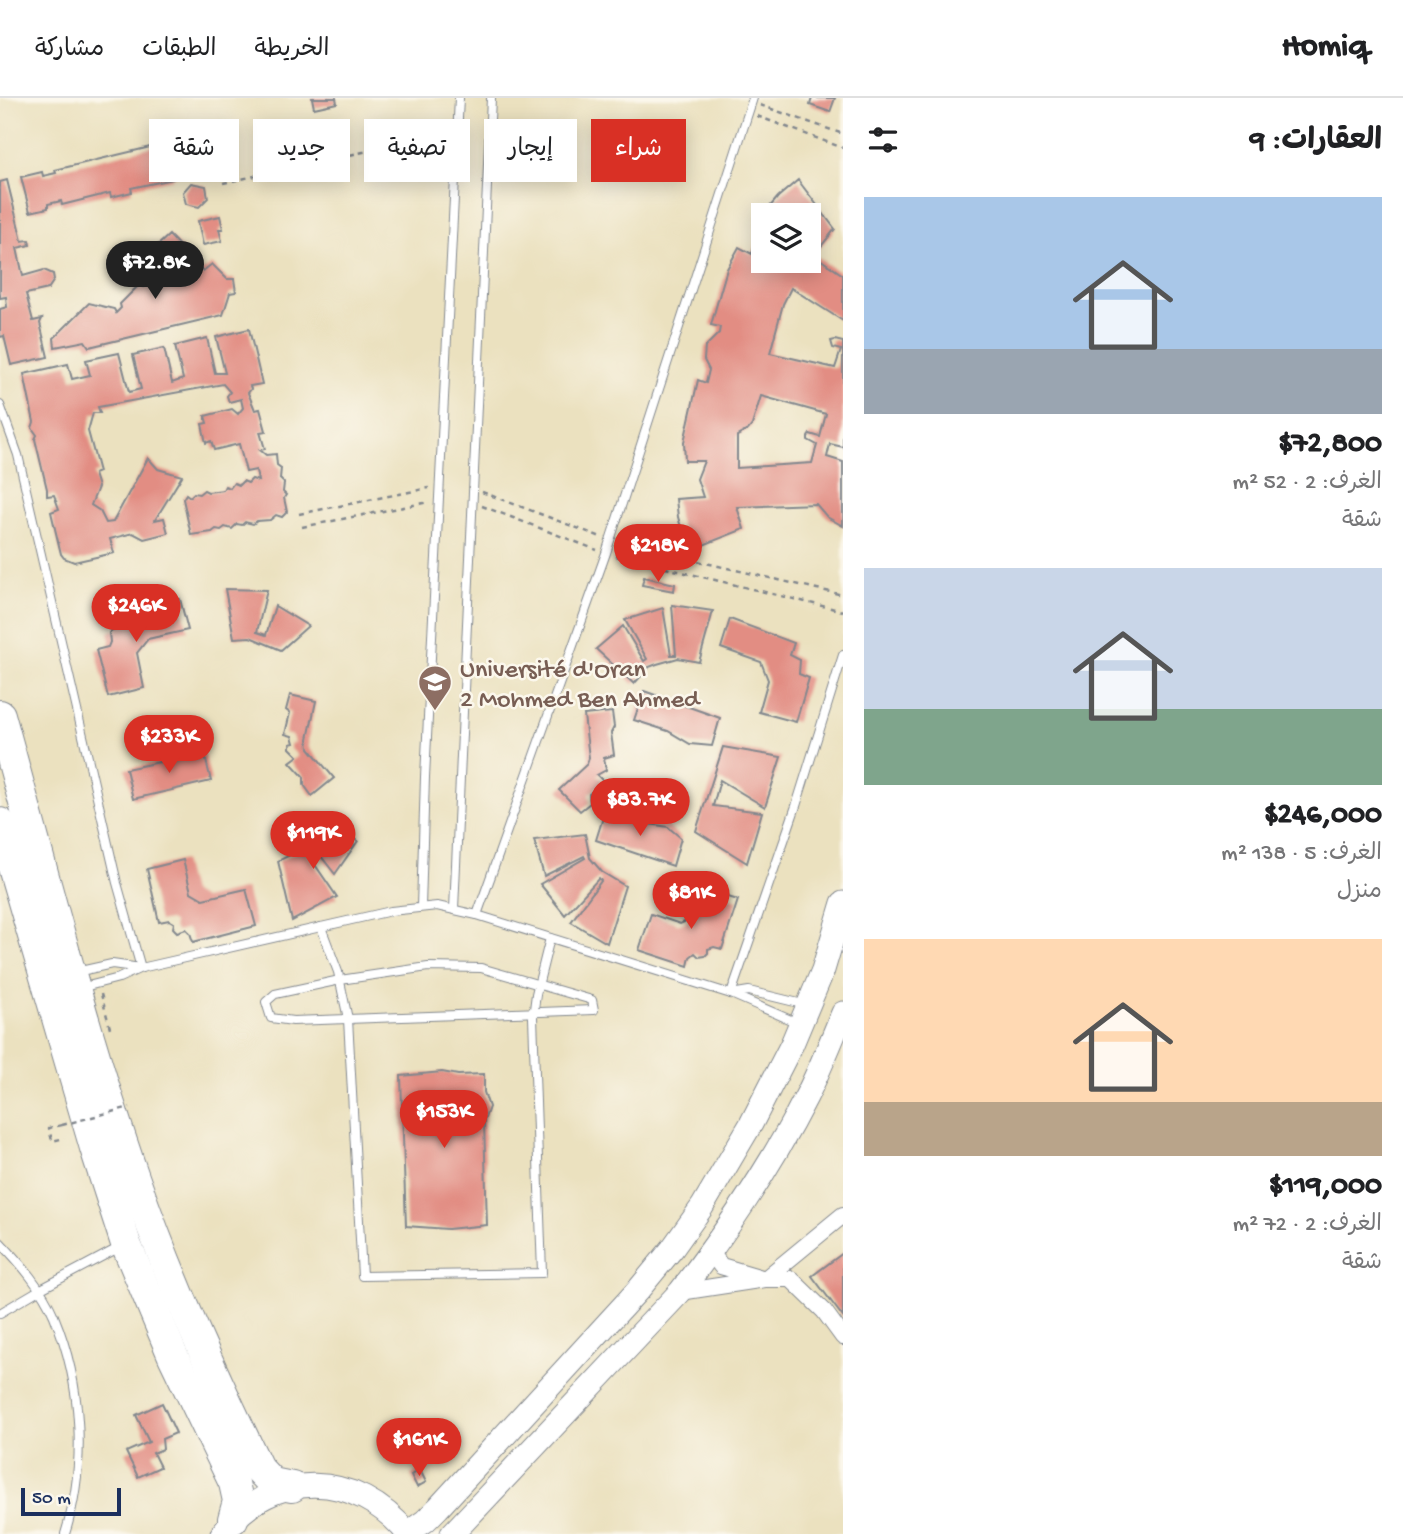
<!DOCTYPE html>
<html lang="ar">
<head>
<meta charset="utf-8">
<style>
	:root { --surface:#fff; --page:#f6f6f6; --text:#202124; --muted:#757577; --line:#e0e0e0; --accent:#d93025 }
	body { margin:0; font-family:"Gochi Hand","Playpen Sans Arabic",sans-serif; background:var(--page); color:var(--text); direction:rtl; height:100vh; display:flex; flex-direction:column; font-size:26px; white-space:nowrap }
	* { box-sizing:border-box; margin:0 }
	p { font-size:23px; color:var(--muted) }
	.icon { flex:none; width:38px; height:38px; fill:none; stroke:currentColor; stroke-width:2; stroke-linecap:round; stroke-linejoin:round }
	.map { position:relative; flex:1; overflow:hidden; direction:ltr }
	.panel { display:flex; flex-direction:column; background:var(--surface); width:560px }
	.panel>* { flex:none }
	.top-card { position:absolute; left:21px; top:21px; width:665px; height:63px; direction:rtl; display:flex; gap:14px }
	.tools { position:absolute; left:751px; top:105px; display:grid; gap:14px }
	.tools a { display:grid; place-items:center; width:70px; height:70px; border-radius:0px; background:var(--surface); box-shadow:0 4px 18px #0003; font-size:35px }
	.scale { position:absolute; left:21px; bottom:18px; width:100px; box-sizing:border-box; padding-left:7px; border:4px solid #1b2f5e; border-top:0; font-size:19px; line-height:24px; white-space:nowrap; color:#1b2f5e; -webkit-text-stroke:5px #fbf7ec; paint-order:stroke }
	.price { position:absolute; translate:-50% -60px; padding:0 16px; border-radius:24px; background:var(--accent); color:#fff; font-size:23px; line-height:46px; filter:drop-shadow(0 2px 4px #0008) }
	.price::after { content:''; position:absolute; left:50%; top:42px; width:21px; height:16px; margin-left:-10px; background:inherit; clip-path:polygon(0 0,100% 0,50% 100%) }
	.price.current { background:#222; color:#fff }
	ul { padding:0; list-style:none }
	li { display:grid; align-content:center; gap:14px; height:371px; padding:0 21px }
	li span { display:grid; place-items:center; height:217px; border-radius:0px; color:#555 }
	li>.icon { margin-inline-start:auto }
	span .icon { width:126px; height:126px; fill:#fffc; stroke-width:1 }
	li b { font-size:30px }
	h2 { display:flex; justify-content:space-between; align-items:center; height:84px; padding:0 21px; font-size:30px }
	.chip { padding:0 24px; border-radius:0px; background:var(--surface); box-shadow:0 4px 18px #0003; font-size:24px; line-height:63px }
	.chip.current { background:var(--accent); color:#fff }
	header { display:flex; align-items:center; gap:42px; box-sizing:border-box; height:98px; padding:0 35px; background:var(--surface); border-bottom:2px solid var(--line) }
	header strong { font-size:33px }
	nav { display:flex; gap:38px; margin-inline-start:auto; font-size:24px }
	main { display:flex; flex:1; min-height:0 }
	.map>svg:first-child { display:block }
	.building { fill:#e28d83; fill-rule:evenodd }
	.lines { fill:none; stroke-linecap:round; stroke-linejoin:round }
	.lane-casing { stroke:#83888e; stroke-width:10 }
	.street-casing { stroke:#83888e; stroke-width:18 }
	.secondary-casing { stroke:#83888e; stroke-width:25 }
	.highway-casing { stroke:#83888e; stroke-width:32 }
	.path { stroke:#83888e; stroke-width:2.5; stroke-dasharray:5 5; stroke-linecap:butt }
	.lane { stroke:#fff; stroke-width:8 }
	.street { stroke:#fff; stroke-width:16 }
	.secondary { stroke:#fff; stroke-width:23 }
	.highway { stroke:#fff; stroke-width:30 }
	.path-bridge { stroke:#83888e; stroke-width:2.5; stroke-dasharray:5 5; stroke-linecap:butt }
	.labels { text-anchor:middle; stroke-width:5; stroke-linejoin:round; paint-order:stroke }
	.education-label { font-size:26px; fill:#785e54; stroke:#fbf7ec; text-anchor:start }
</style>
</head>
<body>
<header>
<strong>Homiq</strong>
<nav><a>الخريطة</a><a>الطبقات</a><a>مشاركة</a></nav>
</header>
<main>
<section class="panel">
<h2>العقارات: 9<svg class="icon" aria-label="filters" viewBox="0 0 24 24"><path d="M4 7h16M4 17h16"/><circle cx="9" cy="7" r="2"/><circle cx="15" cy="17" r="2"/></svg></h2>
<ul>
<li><span style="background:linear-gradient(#a9c7e8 70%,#9aa5b1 0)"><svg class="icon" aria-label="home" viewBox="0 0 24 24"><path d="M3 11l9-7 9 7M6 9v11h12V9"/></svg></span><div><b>$72,800</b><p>الغرف: 2 · 52 m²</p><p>شقة</p></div></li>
<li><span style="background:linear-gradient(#c9d6e8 65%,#7fa58c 0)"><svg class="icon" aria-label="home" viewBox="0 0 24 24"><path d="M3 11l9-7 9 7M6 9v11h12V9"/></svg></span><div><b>$246,000</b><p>الغرف: 5 · 138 m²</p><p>منزل</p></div></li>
<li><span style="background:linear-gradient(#ffd9b3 75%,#b9a48a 0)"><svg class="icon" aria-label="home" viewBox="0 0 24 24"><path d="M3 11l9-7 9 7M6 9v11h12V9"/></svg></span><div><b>$119,000</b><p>الغرف: 2 · 72 m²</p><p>شقة</p></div></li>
</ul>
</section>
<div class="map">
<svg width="843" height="1436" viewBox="0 0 843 1436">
	<rect width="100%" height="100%" fill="#fbf7ec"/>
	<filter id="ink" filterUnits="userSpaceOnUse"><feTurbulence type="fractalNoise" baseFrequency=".0143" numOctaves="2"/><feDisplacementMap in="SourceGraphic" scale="14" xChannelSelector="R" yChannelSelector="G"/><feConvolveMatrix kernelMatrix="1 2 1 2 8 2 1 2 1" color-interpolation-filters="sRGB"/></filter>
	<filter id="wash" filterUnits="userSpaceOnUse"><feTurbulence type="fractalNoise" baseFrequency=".00686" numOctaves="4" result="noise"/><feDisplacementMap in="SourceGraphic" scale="28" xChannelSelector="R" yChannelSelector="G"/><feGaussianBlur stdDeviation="1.57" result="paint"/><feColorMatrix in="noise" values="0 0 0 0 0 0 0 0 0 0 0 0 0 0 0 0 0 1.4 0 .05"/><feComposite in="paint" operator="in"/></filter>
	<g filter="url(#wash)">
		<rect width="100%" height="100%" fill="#ebe1bf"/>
		<g id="blocks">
			<!-- building -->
			<g class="building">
				<polygon points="312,0 336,0 337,5 314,10"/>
				<polygon points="812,0 835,0 830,14 810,7"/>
				<polygon points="198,38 207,72 172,78 173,81 131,90 132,94 111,99 110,95 62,107 61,103 48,106 48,110 30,114 21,79 42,74 43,78 56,75 55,72 167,45 168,49 181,46 180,42"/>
				<polygon points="7,82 22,143 29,142 30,147 17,150 23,178 44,172 53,176 54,182 48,191 26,196 33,223 42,221 40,225 48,259 11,267 4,238 0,239 0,211 7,209 6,199 0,200 0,84"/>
				<path d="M 798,82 L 835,131 L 814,157 L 843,177 L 843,223 L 791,190 L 783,206 L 770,255 L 835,270 L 841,252 L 833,250 L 831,243 L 835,242 L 843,244 L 843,349 L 830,346 L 827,359 L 843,364 L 843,428 L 827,419 L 816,406 L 737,409 L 744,431 L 688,453 L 678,419 L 676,401 L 703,399 L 697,381 L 704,363 L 685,363 L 684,344 L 698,282 L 706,285 L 709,272 L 704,262 L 705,249 L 719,235 L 720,229 L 711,227 L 720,195 L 727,171 L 739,149 L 752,156 L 756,143 L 763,135 L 763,163 L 808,163 L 808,117 L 763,117 L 778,99 ZM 761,298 L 826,316 L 820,339 L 810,336 L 808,339 L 808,342 L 817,347 L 812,365 L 737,370 L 737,338 L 748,332 L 752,327 Z"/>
				<polygon points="191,85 206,88 208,100 199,109 186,106 183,94"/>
				<polygon points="220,118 223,131 219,131 222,143 203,147 198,123"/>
				<polygon points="169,137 203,173 212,166 227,181 234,181 236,194 230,195 223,217 89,249 85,243 55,249 54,240 89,205 114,211 116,215 121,210 120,206 139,187 144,189 150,182 147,181 144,160"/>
				<polygon points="249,231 262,286 250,288 251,291 248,295 255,312 260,311 266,333 260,334 265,351 260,352 266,357 276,356 277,367 281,370 280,381 284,385 283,394 286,397 284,400 287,414 282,419 276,417 270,422 257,423 253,426 245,424 242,427 237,426 232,431 225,429 221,432 216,431 212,434 191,437 183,401 186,396 190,399 194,395 199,396 204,392 208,394 223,392 225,388 230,390 234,385 239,387 243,383 248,385 252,381 258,383 256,372 246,374 239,346 214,352 211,343 206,345 202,326 207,325 205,318 232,311 238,316 243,310 241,301 229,304 227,298 230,294 223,286 98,309 100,315 93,315 88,333 99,374 94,376 98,389 91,407 100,413 106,425 113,424 148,360 158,371 182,378 155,422 164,420 168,435 144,441 133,435 110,441 114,455 74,464 64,460 61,456 51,414 59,411 54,397 47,398 47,391 35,341 37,337 32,330 34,324 24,276 68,266 72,281 90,277 86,262 119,255 129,294 141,291 133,257 164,250 172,285 183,281 175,248 207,240 215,275 225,275 216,239"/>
				<polygon points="644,479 675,486 674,493 642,487"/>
				<polygon points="225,491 267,492 257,534 266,537 275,508 308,528 281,552 250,539 234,540"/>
				<polygon points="180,501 188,532 148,541 137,555 144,590 108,599 96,552 108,549 110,544 109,535 112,532 117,532 120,526 119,517"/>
				<polygon points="672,507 713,513 699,564 678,560 657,566 649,569 634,586 596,551 623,528 644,563 647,561 625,522 663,510 671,557 676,557"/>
				<polygon points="730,521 794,545 790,557 800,562 799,576 809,580 796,624 759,614 768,582 761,564 721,550"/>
				<polygon points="644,593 720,620 712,648 690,646 668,633 634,622"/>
				<polygon points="290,597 316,603 308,641 309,650 334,680 312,698 304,687 304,679 290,664 298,658 290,650 290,646 294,645 292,638 285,636 290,615 286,612"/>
				<polygon points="612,614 614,629 611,635 614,657 604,660 606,672 597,677 604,684 589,696 590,705 580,713 559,692 587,666 589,660 584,617"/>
				<polygon points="723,649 781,659 765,709 720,682 713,708 762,714 747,765 696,733"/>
				<polygon points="204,654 211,683 133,701 126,671 160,664 182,655"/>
				<polygon points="605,713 637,724 668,729 681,740 673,768 596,742"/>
				<polygon points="320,726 358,743 335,776 313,748 307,755 337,799 292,823 278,763 298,753"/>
				<polygon points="585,736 590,760 602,774 625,788 607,845 571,824 601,783 599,780 565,817 540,786 585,760 584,758 544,778 534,742"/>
				<polygon points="183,762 191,794 203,801 246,791 256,828 193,844 190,835 186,831 177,834 173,830 174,825 169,822 159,824 147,771"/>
				<polygon points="704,792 738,802 722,851 714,849 708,851 708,855 705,858 699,859 695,855 690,859 688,868 639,852 651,816 680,826 696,819"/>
				<polygon points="442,974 458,977 484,976 484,994 489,1009 484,1023 487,1127 448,1131 406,1128 401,978"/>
				<polygon points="843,1155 843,1219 812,1178"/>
				<polygon points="162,1305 176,1335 162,1341 163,1351 153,1355 160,1369 138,1379 126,1354 149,1344 136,1317"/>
				<polygon points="420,1372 426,1384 417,1389 411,1377"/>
			</g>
		</g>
	</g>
	<g filter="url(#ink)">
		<use href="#blocks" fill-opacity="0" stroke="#83888e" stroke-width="2"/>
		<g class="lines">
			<!-- lane casing -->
			<g class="lane-casing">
				<g id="lane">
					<polyline points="0,307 18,357 117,785 141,870"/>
					<polyline points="421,809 425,679 459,0"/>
					<polyline points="454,811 491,0"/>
					<polyline points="477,817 606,455 753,0"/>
					<polyline points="321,829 338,874 348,921 362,1178 542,1175 533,919 536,896 550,840"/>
					<polygon points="428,869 481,870 592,902 594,912 293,923 271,920 266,904 275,896 340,882"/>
					<polyline points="76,874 112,866 141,870"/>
					<polyline points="80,890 119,880 141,870 391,813 437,808 477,817 731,896 800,926"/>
					<polyline points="731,896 796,708 843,557"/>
					<polyline points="731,896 749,893 807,907"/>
					<path d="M 0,1144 C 21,1166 42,1190 54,1218 C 82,1286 87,1367 65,1436"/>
					<polyline points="0,1215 39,1192 122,1148"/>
				</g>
			</g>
			<!-- street casing -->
			<g class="street-casing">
				<g id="street">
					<polyline points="765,1181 791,1181 824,1213 843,1239"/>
					<polyline points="765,1181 843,1117"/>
					<polyline points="680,1194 765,1181 721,1168 711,1154"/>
				</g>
			</g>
			<!-- secondary casing -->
			<g class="secondary-casing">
				<g id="secondary">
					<path d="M 222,1436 C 272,1369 357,1373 408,1436"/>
					<polyline points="406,1436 425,1423 438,1410 639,1191 672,1151 702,1109 751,1026 792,946 823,872 843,805"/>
					<path d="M 452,1436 L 680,1194 C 727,1133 771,1068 806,999 C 820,972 831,943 843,915"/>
				</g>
			</g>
			<!-- highway casing -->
			<g class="highway-casing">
				<g id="highway">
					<path d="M 0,617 C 43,772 82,930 135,1082 C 169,1181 213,1276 258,1370 L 272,1385 L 292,1389"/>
					<polyline points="0,725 95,1050 126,1146 173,1258 234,1385 238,1403 233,1421"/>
				</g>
			</g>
			<!-- path -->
			<g class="path">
				<polyline points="760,7 843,36"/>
				<polyline points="757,18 843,50"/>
				<polyline points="223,85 449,35"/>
				<polyline points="482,394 601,439"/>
				<polyline points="482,408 597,452"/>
				<polyline points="299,416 429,390"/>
				<polyline points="302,429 429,404"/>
				<polyline points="620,445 843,497"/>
				<polyline points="616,458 843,513"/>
				<polyline points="101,896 110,930"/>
				<polyline points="62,1027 49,1030 52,1043 65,1040"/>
			</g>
			<!-- lane -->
			<use href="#lane" class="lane"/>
			<!-- street -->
			<use href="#street" class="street"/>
			<!-- secondary -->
			<use href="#secondary" class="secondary"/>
			<!-- highway -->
			<use href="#highway" class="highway"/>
			<!-- path-bridge -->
			<polyline class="path-bridge" points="62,1027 130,1009"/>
		</g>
	</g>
	<!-- icons -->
	<defs>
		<g id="university-pin" transform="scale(1.75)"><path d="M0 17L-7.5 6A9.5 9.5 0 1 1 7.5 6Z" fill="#8d6e63" stroke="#fbf7ec"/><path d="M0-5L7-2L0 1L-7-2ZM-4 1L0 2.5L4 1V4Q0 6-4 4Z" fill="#fff"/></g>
	</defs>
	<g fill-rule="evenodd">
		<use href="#university-pin" x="435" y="584"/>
	</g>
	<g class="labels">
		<!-- education labels -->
		<g class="education-label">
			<text x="460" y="578">Université d'Oran<tspan x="460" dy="30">2 Mohmed Ben Ahmed</tspan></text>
		</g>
	</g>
</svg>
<div class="tools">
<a><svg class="icon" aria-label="layers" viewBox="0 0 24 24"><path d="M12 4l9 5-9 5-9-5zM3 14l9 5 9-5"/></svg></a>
</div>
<div class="scale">50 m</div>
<b class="price current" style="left:155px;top:203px">$72.8K</b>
<b class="price" style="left:658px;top:486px">$218K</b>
<b class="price" style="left:136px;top:546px">$246K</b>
<b class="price" style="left:169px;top:677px">$233K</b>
<b class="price" style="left:640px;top:740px">$83.7K</b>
<b class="price" style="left:313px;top:773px">$119K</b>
<b class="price" style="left:691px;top:833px">$81K</b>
<b class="price" style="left:444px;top:1052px">$153K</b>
<b class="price" style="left:419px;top:1380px">$161K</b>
<div class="top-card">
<a class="chip current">شراء</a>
<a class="chip">إيجار</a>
<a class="chip">تصفية</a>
<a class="chip">جديد</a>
<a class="chip">شقة</a>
</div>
</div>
</main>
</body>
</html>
